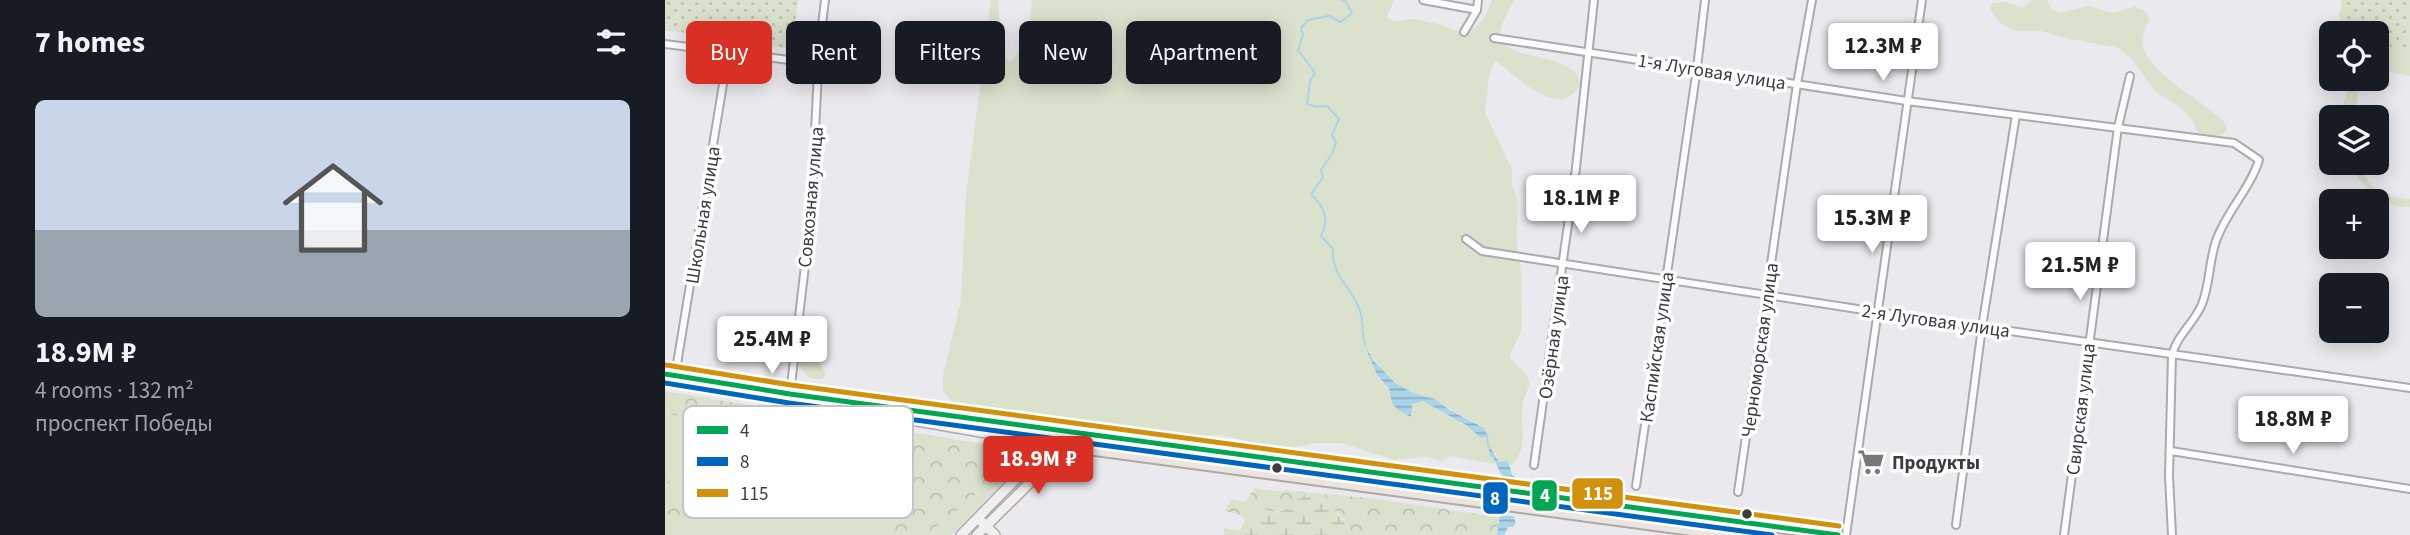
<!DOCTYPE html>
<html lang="en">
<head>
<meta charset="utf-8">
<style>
	:root { --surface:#171b24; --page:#242831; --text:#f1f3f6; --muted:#9ea1a6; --accent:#d93025 }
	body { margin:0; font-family:"Source Sans 3",sans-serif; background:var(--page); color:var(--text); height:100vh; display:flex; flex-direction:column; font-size:26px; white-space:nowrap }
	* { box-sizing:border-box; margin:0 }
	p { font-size:23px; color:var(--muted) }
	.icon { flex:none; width:38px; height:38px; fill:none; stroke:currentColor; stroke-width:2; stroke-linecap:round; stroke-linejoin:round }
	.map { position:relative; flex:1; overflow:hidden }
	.sheet { display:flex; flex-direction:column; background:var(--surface); width:665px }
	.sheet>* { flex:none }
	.hud { position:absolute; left:21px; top:21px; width:665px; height:63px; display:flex; gap:14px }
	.buttons { position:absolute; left:1654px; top:21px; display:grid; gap:14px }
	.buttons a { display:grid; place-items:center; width:70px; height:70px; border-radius:10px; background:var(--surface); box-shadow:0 4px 18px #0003; font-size:35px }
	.price { position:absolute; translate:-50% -60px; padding:0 16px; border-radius:7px; background:#fff; color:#222; font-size:23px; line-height:46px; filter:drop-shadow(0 2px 4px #0008) }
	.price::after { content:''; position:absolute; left:50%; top:42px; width:21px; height:16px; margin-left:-10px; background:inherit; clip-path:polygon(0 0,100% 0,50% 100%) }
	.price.active { background:var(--accent); color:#fff }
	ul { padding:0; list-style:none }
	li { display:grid; align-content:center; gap:14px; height:371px; padding:0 35px }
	li span { display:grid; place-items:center; height:217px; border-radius:10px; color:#555 }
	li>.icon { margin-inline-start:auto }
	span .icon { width:126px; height:126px; fill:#fffc; stroke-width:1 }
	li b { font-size:30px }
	h2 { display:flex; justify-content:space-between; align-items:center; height:84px; padding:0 35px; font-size:30px }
	.tag { padding:0 24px; border-radius:10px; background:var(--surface); box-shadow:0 4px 18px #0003; font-size:24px; line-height:63px }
	.tag.active { background:var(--accent); color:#fff }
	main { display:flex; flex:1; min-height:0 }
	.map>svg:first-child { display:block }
	.grass { fill:#dae1cd; fill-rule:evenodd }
	.forest { fill:url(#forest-crowns) }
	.wetland { fill:url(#wetland-marsh) }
	.park { fill:url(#park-dots) }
	.water { fill:url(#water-rules) }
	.pier { fill:#e9e9ee }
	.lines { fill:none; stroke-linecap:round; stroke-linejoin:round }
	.stream { stroke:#a9d4ea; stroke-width:2 }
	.street-casing { stroke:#ababae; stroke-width:10 }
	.secondary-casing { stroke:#ababae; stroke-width:12 }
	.primary-casing { stroke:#b0a8a2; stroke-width:14 }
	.street { stroke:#fcfcfc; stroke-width:6 }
	.secondary { stroke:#f2f0ef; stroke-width:9 }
	.primary { stroke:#eae5e0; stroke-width:10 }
	.bus-1-casing { stroke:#fff; stroke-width:10 }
	.bus-2-casing { stroke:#fff; stroke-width:10 }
	.bus-3-casing { stroke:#fff; stroke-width:10 }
	.bus-1 { stroke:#00a651; stroke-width:5 }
	.bus-2 { stroke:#0065bd; stroke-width:5 }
	.bus-3 { stroke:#d2910d; stroke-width:5 }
	.bus-dot { fill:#3c3c40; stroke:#fff; stroke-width:2.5 }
	.labels { text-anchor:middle; stroke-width:7; stroke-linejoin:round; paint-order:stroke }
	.street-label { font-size:19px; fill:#3c3c40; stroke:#fff }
	.poi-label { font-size:19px; font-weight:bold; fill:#3c3c40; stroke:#fff; text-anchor:start }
	.key { fill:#fff; stroke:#c4c4c6; stroke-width:2 }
	.key-label { font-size:19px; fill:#3c3c40 }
	.line-badge { stroke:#fff; stroke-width:2.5 }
	.badge-label { font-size:19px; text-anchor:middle; font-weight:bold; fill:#fff }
</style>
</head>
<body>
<main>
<section class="sheet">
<h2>7 homes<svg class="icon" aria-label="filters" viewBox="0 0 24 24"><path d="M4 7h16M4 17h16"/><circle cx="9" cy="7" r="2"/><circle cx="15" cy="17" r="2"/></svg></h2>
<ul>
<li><span style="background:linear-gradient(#c9d6e8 60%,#9aa5b1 0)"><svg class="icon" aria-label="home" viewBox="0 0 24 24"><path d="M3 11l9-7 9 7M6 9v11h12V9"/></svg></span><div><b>18.9M ₽</b><p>4 rooms · 132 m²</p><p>проспект Победы</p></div></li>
</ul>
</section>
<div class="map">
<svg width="1745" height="535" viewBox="0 0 1745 535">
	<defs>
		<pattern id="forest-crowns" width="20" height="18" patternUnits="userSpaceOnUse" patternTransform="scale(1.75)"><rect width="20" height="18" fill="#dae1cd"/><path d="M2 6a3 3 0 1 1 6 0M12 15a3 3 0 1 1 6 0" fill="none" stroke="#bcc2b1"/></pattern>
		<pattern id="wetland-marsh" width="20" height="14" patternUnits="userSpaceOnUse" patternTransform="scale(1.75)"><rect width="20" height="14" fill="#dae1cd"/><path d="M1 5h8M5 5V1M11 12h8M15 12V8" fill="none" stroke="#bcc2b1"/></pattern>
		<pattern id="park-dots" width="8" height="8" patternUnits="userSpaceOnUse" patternTransform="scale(1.75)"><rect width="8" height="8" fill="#dae1cd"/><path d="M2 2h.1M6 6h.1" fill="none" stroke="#bcc2b1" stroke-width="1.8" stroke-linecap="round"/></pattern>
		<pattern id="water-rules" width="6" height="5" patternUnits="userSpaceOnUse" patternTransform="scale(1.75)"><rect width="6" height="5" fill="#a9d4ea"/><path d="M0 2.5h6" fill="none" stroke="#8badbf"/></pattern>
	</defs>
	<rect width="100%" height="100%" fill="#e9e9ee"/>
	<!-- grass -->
	<g class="grass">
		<path d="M 326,0 L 333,0 L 337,53 L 345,62 C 363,44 365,24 367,0 L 729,0 L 722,17 L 728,21 C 735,22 739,20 745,19 C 752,18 789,28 794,32 C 817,28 819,20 827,0 L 849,0 C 845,8 840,16 837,25 C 825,67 903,46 916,82 C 899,125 849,74 830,61 L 824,75 L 820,113 L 847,169 L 847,185 L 850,191 L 853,209 L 851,236 L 856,272 L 857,325 L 855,334 L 845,355 C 848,366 863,371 864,381 C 865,388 859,396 858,403 C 854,424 865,451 845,466 L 843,461 L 838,463 L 834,462 L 830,452 L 828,457 L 830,464 L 785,456 L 777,461 L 762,457 L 729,460 L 676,443 L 651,443 L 617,449 L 556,435 L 451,436 L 357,410 L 307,410 L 288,404 L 278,390 L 278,376 L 296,300 L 301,195 ZM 704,349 C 712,367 727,383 745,392 C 754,396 763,395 771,400 C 787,410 803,419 819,427 L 816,438 L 801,425 L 758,401 L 747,404 L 746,407 L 727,403 L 724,388 L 712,375 Z"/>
		<path d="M 1368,0 L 1382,0 L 1387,9 L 1394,13 L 1424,6 L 1447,13 L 1470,7 L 1480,11 L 1485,19 C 1483,24 1479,30 1478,35 C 1471,71 1544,101 1562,125 L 1562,132 L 1546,138 L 1535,138 L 1529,123 L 1520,111 L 1491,92 L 1467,59 L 1453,48 L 1396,37 L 1376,31 L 1351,31 L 1334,22 L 1325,8 L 1328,3 L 1341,2 L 1357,8 Z"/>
		<polygon points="1677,0 1703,0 1745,46 1745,76 1712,69 1712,56 1725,54 1712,51 1712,33 1678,33 1674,15"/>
		<polygon points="1684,79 1695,79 1690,117 1680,117 1678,106"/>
		<path d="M 1686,163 L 1693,163 C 1705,190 1715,197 1745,199 L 1745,207 C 1719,209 1695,186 1686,163 Z"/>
		<polygon points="0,414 40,419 80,427 146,451 170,449 198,453 215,445 238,448 246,454 250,464 240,480 223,532 227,535 9,535 25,519 0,478"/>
		<polygon points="335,470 351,470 286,535 262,535 299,505"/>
	</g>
	<!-- forest -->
	<g class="forest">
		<polygon points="141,347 154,361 161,375 155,380 143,377 131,362 135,352"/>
		<polygon points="0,391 348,449 357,452 362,458 351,470 335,470 299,505 262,535 227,535 223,533 224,511 250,464 246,454 238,448 215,445 198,453 170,449 146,451 80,427 40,419 0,414"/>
		<polygon points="0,478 28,505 25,519 9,535 0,535"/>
		<path d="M 590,488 C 609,493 621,489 640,492 L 638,499 C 626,507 615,515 600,510 L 580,520 L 575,515 L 560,511 L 566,499 L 580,502 Z"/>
		<polygon points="660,494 704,498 834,517 832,535 688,535 677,517 661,503"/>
	</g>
	<!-- wetland -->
	<path class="wetland" d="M 640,492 L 660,494 C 662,507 680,520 688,535 L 559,535 L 559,528 L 575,531 L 580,520 L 600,510 L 610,513 L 622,509 L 627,500 L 638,498 Z"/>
	<!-- park -->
	<g class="park">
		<polygon points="0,0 133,0 127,49 0,30"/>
		<polygon points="1680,0 1745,0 1745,50 1712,44 1712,33 1674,33"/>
	</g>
	<!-- water -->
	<g class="water">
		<polygon points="700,346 709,361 730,383 748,393 770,399 785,410 819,428 823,436 816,438 801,425 758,401 747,404 746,417 732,409 727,403 724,388 712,375"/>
		<polygon points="823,444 834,462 843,461 847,475 851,478 853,482 849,518 851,523 848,527 843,527 839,535 832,535 840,479 836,474 828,457 825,456"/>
	</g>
	<!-- pier -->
	<polygon class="pier" points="837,481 856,484 853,517 831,514"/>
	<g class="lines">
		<!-- stream -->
		<g class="stream">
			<path d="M 677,0 L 681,2 L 687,13 L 676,22 L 664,16 L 643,20 L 636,28 L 638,35 L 633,50 L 650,73 L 645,81 L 642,104 L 652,107 L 662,106 L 674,119 L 667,135 L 671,143 L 667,154 L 656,170 L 658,177 L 646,194 C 659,206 665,219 656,236 L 668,249 C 665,276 689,289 695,311 C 698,319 697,334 700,345"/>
			<polyline points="822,435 823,446"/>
		</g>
		<!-- street casing -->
		<g class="street-casing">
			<g id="street">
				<polyline points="758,0 812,10"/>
				<polyline points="799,32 812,10 813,0"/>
				<path d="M 829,38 L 1242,101 L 1569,143 L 1594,160 C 1585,189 1561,212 1551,241 C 1544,261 1545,284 1537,304 C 1530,322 1512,335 1507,355 L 1504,476 L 1507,535"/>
				<polyline points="0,44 155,64"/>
				<polyline points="801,239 817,251 1212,312 1745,388"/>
				<polyline points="10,376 63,54"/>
				<polyline points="125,394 146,214 154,50 160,0"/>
				<polyline points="1506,451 1745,489"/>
				<polyline points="869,465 911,168 929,0"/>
				<polyline points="971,486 1032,68 1040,0"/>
				<polyline points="1073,492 1132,84 1147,0"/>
				<polyline points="1291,525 1317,327 1351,115"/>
				<polyline points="1181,535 1257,0"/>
				<polyline points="1399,535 1453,127 1465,76"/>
			</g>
		</g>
		<!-- secondary casing -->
		<g class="secondary-casing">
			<g id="secondary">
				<polyline points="0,374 125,394 395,430 400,446 396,452 312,535"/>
				<polyline points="182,406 252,421 385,444 296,535"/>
				<polyline points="317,522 330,535"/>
			</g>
		</g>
		<!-- primary casing -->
		<g class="primary-casing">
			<polyline id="primary" points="1064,535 385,444 395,430 1173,535"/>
		</g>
		<!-- street -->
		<use href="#street" class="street"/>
		<!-- secondary -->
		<use href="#secondary" class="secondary"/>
		<!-- primary -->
		<use href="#primary" class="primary"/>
		<!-- bus-1 casing -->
		<g class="bus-1-casing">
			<polyline id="bus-1" points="0,374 125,394 1173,535"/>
		</g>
		<!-- bus-2 casing -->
		<g class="bus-2-casing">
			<polyline id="bus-2" points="0,383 124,403 1107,535"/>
		</g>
		<!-- bus-3 casing -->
		<g class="bus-3-casing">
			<polyline id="bus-3" points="1,365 126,385 1174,526"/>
		</g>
		<!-- bus-1 -->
		<use href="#bus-1" class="bus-1"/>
		<!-- bus-2 -->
		<use href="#bus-2" class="bus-2"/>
		<!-- bus-3 -->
		<use href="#bus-3" class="bus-3"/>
	</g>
	<!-- icons -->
	<defs>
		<g id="supermarket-bare" transform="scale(2.1)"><path d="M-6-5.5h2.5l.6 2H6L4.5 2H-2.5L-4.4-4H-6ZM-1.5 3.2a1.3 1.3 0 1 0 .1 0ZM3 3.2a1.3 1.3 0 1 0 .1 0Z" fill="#79797d" stroke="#fff" stroke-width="2.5" paint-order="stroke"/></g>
	</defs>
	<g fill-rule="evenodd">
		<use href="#supermarket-bare" x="1206" y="462"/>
	</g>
	<!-- markers -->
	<g class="bus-dot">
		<circle cx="612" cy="468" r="6"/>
		<circle cx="1082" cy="514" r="6"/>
	</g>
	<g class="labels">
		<!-- street labels -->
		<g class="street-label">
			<text transform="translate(1047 71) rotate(9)" y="7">1-я Луговая улица</text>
			<text transform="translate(145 197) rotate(-85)" y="7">Совхозная улица</text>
			<text transform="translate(37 215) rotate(-81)" y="7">Школьная улица</text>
			<text transform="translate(1271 320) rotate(8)" y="7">2-я Луговая улица</text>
			<text transform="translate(888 337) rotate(-82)" y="7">Озёрная улица</text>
			<text transform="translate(991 347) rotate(-82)" y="7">Каспийская улица</text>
			<text transform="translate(1094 350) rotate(-82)" y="7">Черноморская улица</text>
			<text transform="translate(1415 409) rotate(-83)" y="7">Свирская улица</text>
		</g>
		<!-- poi labels -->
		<g class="poi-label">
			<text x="1227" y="469">Продукты</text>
		</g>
	</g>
	<!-- legend -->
	<rect x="18" y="406" width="230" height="112" rx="10" class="key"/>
	<rect x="32" y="426" width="31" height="8" fill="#00a651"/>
	<rect x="32" y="457" width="31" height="9" fill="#0065bd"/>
	<rect x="32" y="489" width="31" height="8" fill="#d2910d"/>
	<g class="key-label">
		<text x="75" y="437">4</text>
		<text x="75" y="468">8</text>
		<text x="75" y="500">115</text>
	</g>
	<g class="line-badge">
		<rect x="906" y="477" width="53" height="33" rx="7" fill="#d2910d"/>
		<rect x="866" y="479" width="27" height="33" rx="7" fill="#00a651"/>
		<rect x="817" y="481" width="27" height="34" rx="7" fill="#0065bd"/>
	</g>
	<g class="badge-label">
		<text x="933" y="500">115</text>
		<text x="880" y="502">4</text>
		<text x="830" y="505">8</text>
	</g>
</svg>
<div class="buttons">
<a><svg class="icon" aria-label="locate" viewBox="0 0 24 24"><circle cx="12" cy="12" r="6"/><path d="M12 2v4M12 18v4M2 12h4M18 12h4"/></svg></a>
<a><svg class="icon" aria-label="layers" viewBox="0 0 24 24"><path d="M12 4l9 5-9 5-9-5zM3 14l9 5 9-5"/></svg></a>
<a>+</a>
<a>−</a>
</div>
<b class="price" style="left:1218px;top:83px">12.3M ₽</b>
<b class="price" style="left:916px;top:235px">18.1M ₽</b>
<b class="price" style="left:1207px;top:255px">15.3M ₽</b>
<b class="price" style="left:1415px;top:302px">21.5M ₽</b>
<b class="price" style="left:107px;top:376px">25.4M ₽</b>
<b class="price" style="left:1628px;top:456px">18.8M ₽</b>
<b class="price active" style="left:373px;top:496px">18.9M ₽</b>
<div class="hud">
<a class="tag active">Buy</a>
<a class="tag">Rent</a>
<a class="tag">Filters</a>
<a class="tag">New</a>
<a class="tag">Apartment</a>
</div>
</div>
</main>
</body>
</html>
